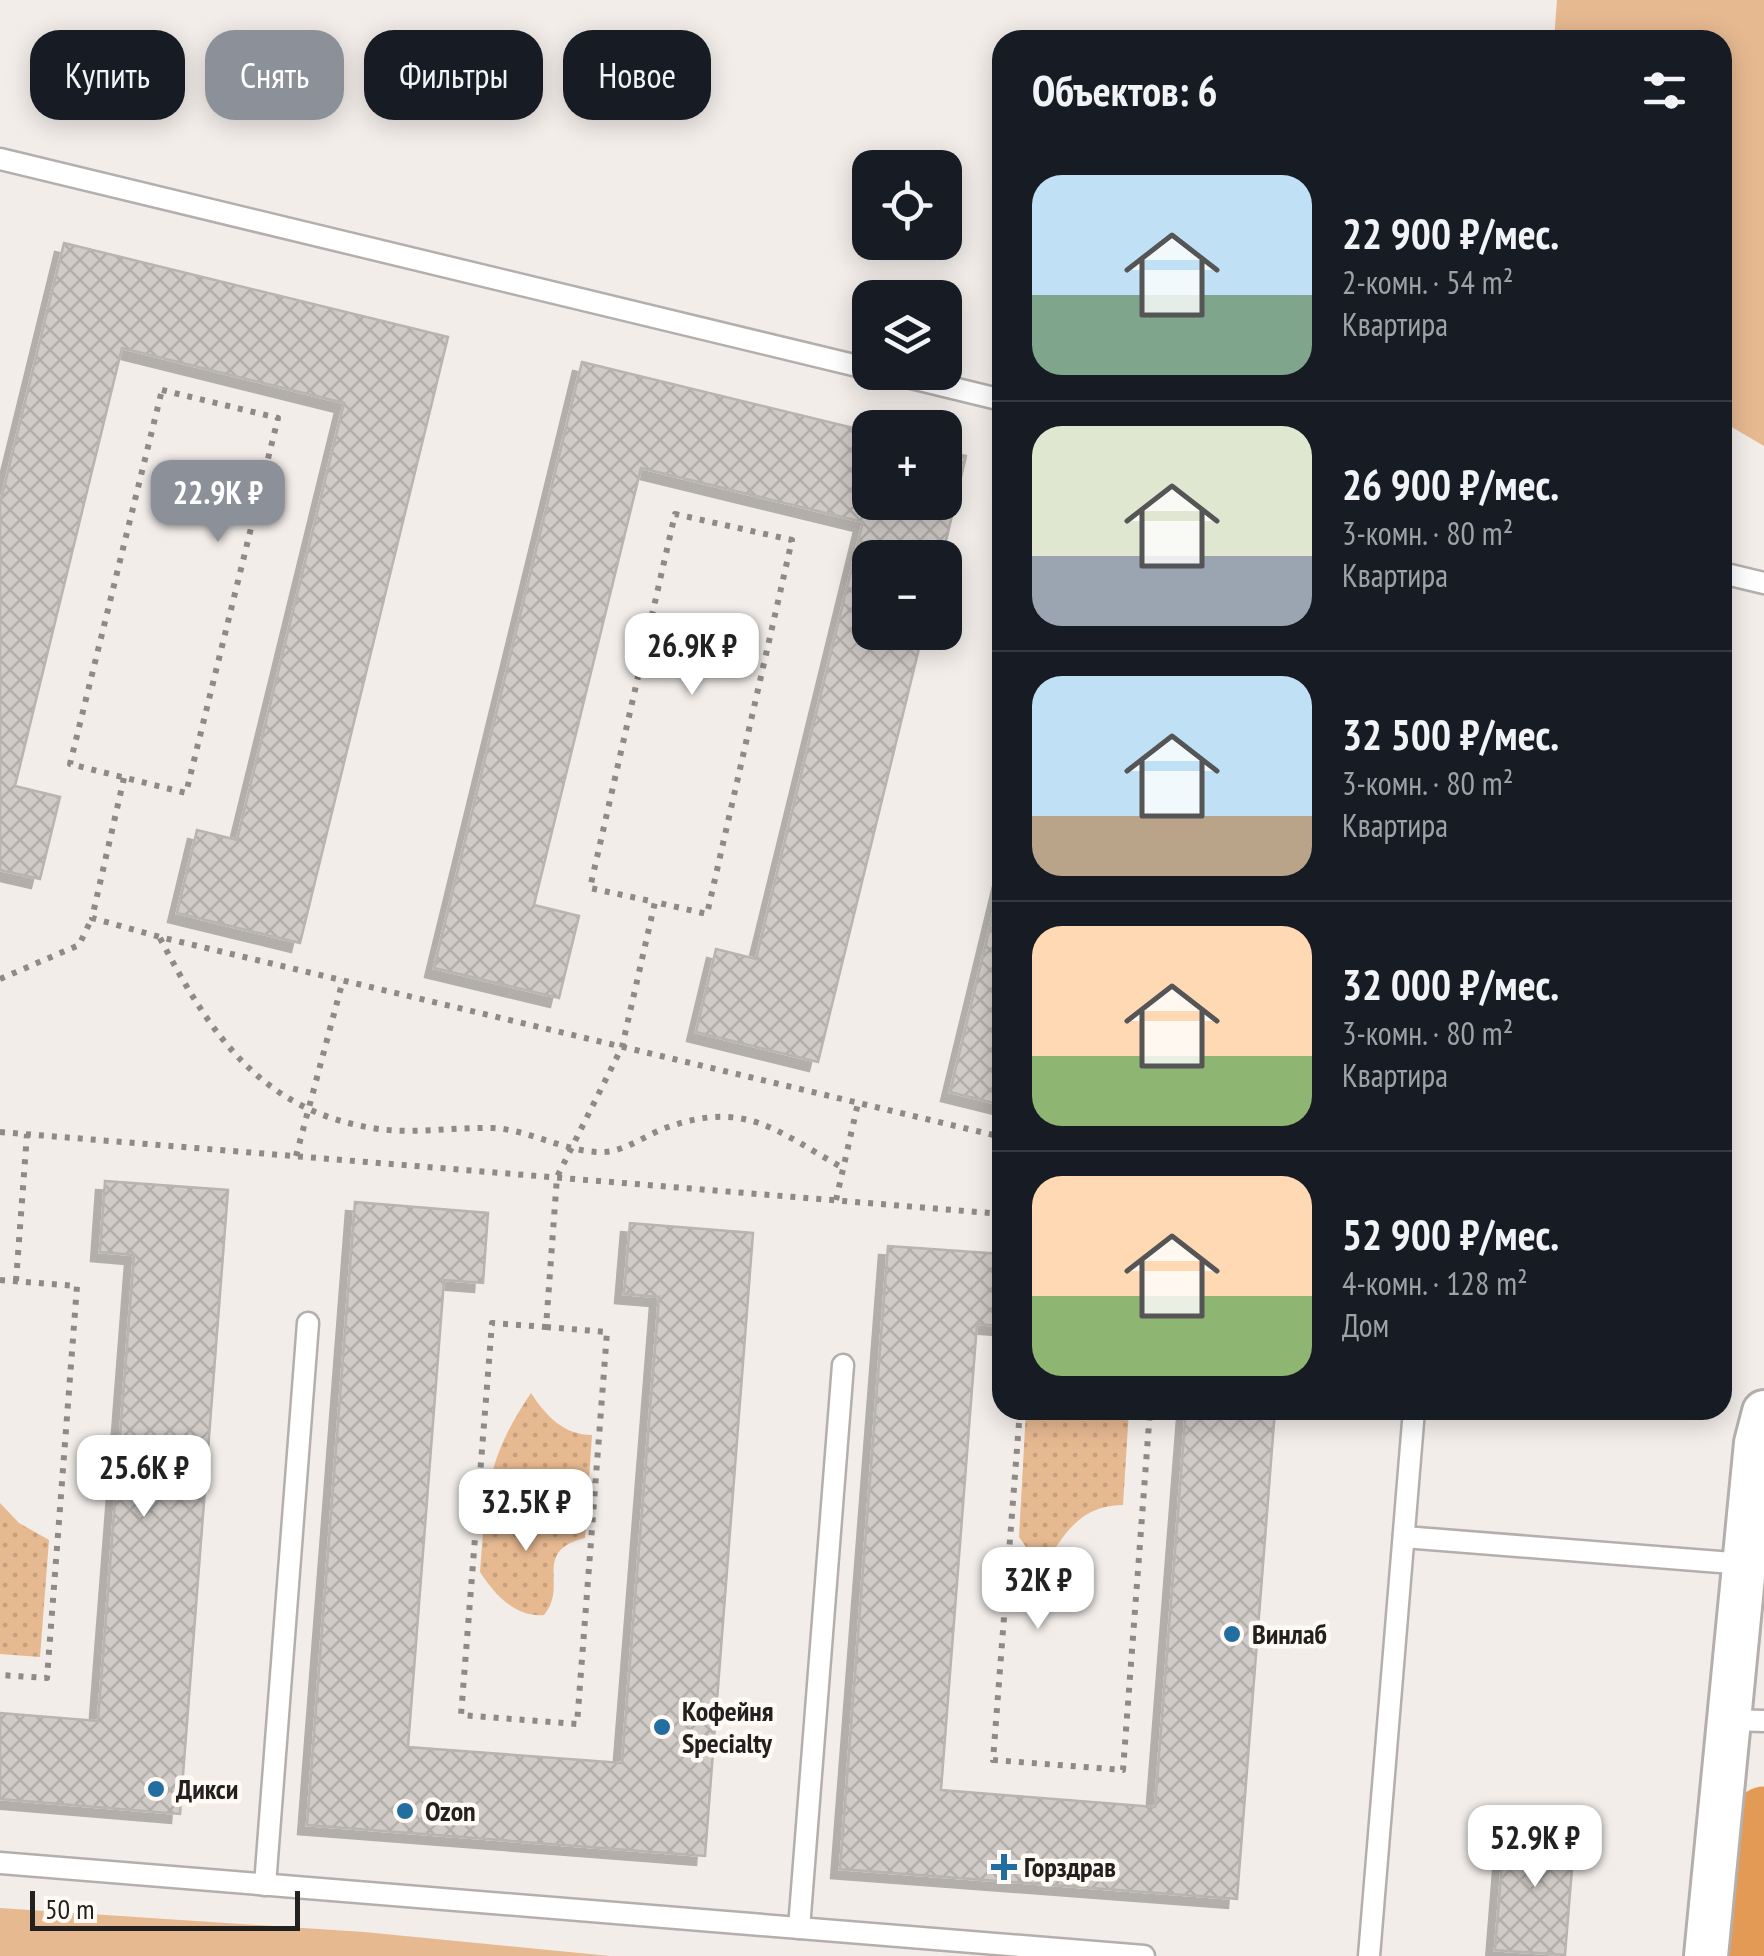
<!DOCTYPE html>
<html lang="ru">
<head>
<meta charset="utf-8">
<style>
	:root { --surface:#171b24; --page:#20242c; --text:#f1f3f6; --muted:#9ea1a6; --line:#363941; --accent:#8c9099 }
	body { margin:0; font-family:"PT Sans Narrow",sans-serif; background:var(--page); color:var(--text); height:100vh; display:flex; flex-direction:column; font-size:38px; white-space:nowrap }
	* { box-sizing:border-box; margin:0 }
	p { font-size:32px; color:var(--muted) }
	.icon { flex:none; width:55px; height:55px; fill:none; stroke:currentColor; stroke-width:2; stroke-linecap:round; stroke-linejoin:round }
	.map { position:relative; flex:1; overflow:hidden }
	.sheet { position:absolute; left:992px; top:30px; width:740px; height:1390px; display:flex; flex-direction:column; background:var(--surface); border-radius:30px; box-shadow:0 5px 25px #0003 }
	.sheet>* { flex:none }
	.banner { position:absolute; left:30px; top:30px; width:812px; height:90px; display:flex; gap:20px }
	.buttons { position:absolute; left:852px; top:150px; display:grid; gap:20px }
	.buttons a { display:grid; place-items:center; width:110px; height:110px; border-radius:20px; background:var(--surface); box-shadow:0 5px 25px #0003; font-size:50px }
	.scale { position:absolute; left:30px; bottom:25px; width:270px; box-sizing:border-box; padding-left:10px; border:5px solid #22211f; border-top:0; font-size:28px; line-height:35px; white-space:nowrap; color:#22211f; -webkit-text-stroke:8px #fffaf6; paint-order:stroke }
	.price { position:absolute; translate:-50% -85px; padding:0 22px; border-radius:20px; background:#fff; color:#222; font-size:32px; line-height:65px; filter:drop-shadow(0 2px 5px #0008) }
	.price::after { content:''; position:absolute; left:50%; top:60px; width:30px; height:22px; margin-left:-15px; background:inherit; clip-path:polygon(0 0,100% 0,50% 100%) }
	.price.active { background:var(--accent); color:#fff }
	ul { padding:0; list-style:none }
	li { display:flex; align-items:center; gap:30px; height:250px; padding:0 40px }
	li+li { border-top:2px solid var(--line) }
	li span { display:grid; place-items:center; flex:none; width:280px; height:200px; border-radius:30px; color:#555 }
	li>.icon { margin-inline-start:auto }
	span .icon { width:120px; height:120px; fill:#fffc; stroke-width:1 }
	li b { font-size:42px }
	h2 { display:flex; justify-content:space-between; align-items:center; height:120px; padding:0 40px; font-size:42px }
	.chip { padding:0 35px; border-radius:30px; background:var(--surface); box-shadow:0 5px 25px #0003; font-size:35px; line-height:90px }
	.chip.active { background:var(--accent); color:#fff }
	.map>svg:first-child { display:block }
	.green { fill:#e7b991 }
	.park { fill:url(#park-dots) }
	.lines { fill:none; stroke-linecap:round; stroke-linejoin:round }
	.river { stroke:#e39a54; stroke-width:65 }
	.building { fill:url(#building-cross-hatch); stroke:#b8b4b0; stroke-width:2.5; filter:url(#shadow) }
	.lane-casing { stroke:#b4afac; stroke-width:25 }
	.street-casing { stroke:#b4afac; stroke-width:48 }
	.path { stroke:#8d8a87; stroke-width:6; stroke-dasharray:5 8; stroke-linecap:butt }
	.lane { stroke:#fff; stroke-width:20 }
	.street { stroke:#fff; stroke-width:42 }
	.poi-dot { fill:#236ea1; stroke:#fffaf6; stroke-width:4 }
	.labels { text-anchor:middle; stroke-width:9; stroke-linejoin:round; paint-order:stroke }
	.poi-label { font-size:28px; font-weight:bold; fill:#22211f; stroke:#fffaf6; text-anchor:start }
</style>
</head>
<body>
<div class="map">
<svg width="1764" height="1956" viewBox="0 0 1764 1956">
	<defs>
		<pattern id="park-dots" width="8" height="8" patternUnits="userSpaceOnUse" patternTransform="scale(2.5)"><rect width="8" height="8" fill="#e7b991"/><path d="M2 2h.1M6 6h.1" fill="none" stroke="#c69f7d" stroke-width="1.8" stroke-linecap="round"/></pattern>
		<pattern id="building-cross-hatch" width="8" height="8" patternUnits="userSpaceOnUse" patternTransform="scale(2.5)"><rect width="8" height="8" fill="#d0cbc7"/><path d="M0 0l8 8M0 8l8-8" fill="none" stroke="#b2aeaa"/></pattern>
		<filter id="shadow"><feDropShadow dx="-9" dy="9" stdDeviation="0" flood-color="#0004"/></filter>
	</defs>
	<rect width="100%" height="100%" fill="#f2ede9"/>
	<!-- green -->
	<g class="green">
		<polygon points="1557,0 1764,0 1764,446 1723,422 1722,40 1554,40"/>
		<polygon points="0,1908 364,1932 610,1956 0,1956"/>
	</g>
	<!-- park -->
	<g class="park">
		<path d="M 531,1393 C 546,1416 564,1435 592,1435 L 585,1538 C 531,1551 569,1586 544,1615 C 516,1618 494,1594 480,1572 C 486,1495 486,1459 531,1393 Z"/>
		<path d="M 1026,1410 L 1129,1410 L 1123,1505 C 1083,1505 1065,1531 1047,1562 L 1031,1554 L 1019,1537 Z"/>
		<polygon points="0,1503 19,1523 49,1540 40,1657 0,1654"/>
	</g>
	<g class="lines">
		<!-- river -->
		<polyline class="river" points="1752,1946 1764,1819"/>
	</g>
	<!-- building -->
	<g class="building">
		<polygon points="64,243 448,337 300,943 177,913 197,830 237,840 344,403 122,348 15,786 60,797 40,879 0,870 0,504"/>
		<polygon points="582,362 870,432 870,502 945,502 945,451 966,456 942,558 870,558 870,632 923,632 818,1062 696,1032 716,949 756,959 863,522 641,468 534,905 579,916 559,998 434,968"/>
		<polygon points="1002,877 1002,1105 950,1092"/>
		<polygon points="105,1181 228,1190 180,1814 0,1799 0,1713 98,1721 134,1255 100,1252"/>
		<polygon points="355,1202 488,1213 483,1283 444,1280 408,1747 622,1763 659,1297 624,1294 630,1223 753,1233 705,1856 307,1825"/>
		<polygon points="888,1246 1002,1254 1002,1326 977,1324 941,1790 1155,1807 1186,1410 1275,1410 1237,1899 840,1869"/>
		<polygon points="1505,1825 1575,1831 1565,1955 1495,1950"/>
	</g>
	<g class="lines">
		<!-- lane casing -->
		<g class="lane-casing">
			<g id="lane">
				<polyline points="0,159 870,369"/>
				<polyline points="887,372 1002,400"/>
				<polyline points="1722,573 1764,583"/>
				<polyline points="1404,1537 1745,1564"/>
				<polyline points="1729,1720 1764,1721"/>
				<polyline points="0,1863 1144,1956"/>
				<polyline points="265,1885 308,1323"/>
				<polyline points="799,1928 843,1365"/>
				<polyline points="1369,1956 1414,1410"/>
			</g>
		</g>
		<!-- street casing -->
		<g class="street-casing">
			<polyline id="street" points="1706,1956 1756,1443 1764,1412"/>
		</g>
		<!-- path -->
		<g class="path">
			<polygon points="162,390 278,418 186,793 70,764"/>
			<polyline points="124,778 92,918 160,937 1002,1137"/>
			<path d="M 160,938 C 210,1034 262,1113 379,1129 C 416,1134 455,1127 493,1128 C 531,1130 566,1153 604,1152 C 626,1151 647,1134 668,1127 C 747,1100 776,1131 843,1168"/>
			<polyline points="0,979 79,945 92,918"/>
			<polyline points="0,1132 1002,1214"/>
			<polyline points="296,1156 343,980"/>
			<polyline points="836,1200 858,1103"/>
			<polyline points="0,1280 77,1286 47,1678 0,1675"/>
			<polyline points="16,1281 27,1134"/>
			<polyline points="546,1327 607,1332 577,1724 461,1715 492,1323 546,1327 557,1177 622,1047 655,902 707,914 792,540 675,514 590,888 655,902"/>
			<polyline points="1020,1410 993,1760 1123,1770 1150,1410"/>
		</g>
		<!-- lane -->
		<use href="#lane" class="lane"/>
		<!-- street -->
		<use href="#street" class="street"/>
	</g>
	<!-- markers -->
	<g class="poi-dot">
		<circle cx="1232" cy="1634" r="10"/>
		<circle cx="662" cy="1727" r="10"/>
		<circle cx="156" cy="1789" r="10"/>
		<circle cx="405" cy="1811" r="10"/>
		<path d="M999 1852h10v10h10v10h-10v10h-10v-10h-10v-10h10z"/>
	</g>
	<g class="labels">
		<!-- poi labels -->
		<g class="poi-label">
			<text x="1252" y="1644">Винлаб</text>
			<text x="682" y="1721">Кофейня<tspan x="682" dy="32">Specialty</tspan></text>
			<text x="176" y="1799">Дикси</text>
			<text x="425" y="1821">Ozon</text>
			<text x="1024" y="1877">Горздрав</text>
		</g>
	</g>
</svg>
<div class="buttons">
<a><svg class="icon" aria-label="locate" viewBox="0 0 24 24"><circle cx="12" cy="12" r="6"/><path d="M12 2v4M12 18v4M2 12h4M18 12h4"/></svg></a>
<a><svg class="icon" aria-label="layers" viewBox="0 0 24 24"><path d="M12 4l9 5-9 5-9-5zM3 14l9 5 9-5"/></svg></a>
<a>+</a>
<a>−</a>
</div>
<div class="scale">50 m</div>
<b class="price active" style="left:218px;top:545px">22.9K ₽</b>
<b class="price" style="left:692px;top:698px">26.9K ₽</b>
<b class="price" style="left:144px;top:1520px">25.6K ₽</b>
<b class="price" style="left:526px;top:1554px">32.5K ₽</b>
<b class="price" style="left:1038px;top:1632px">32K ₽</b>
<b class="price" style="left:1535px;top:1890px">52.9K ₽</b>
<div class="banner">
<a class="chip">Купить</a>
<a class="chip active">Снять</a>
<a class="chip">Фильтры</a>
<a class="chip">Новое</a>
</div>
<section class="sheet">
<h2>Объектов: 6<svg class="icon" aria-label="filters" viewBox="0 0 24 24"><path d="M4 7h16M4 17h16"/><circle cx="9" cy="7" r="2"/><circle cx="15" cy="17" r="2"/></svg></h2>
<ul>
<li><span style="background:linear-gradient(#bfe0f5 60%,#7fa58c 0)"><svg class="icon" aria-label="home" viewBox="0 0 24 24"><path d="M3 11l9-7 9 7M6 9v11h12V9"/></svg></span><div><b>22 900 ₽/мес.</b><p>2-комн. · 54 m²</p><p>Квартира</p></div></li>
<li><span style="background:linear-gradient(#dfe7d0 65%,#9aa5b1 0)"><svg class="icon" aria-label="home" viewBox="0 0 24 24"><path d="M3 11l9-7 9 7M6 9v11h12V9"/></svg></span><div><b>26 900 ₽/мес.</b><p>3-комн. · 80 m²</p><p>Квартира</p></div></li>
<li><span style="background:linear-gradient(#bfe0f5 70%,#b9a48a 0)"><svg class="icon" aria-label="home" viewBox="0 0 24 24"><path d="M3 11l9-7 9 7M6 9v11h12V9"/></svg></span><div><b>32 500 ₽/мес.</b><p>3-комн. · 80 m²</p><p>Квартира</p></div></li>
<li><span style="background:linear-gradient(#ffd9b3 65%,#8fb573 0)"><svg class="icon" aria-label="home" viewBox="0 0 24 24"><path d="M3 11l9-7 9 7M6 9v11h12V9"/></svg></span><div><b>32 000 ₽/мес.</b><p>3-комн. · 80 m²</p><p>Квартира</p></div></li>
<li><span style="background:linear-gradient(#ffd9b3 60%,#8fb573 0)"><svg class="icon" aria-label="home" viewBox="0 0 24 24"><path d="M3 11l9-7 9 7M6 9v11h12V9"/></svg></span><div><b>52 900 ₽/мес.</b><p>4-комн. · 128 m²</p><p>Дом</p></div></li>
</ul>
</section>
</div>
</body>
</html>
